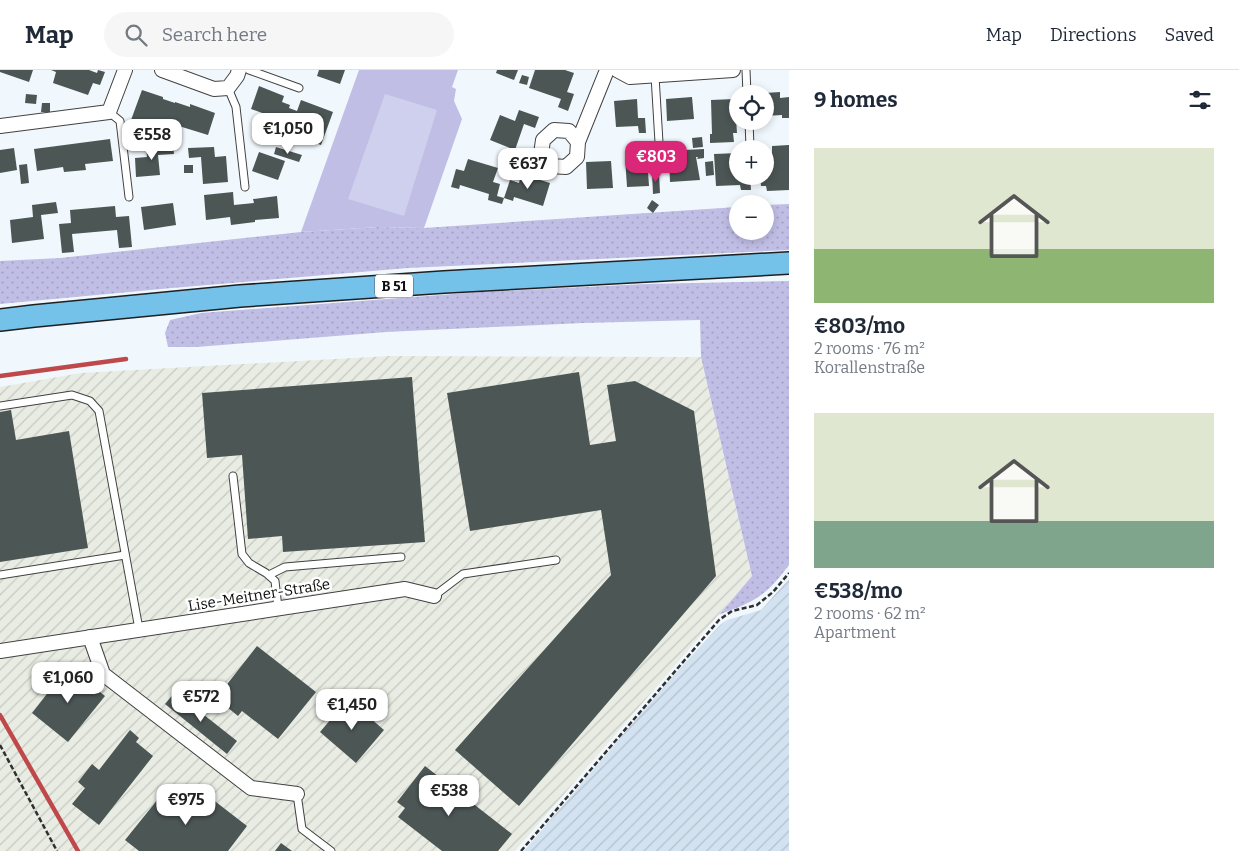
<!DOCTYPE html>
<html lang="en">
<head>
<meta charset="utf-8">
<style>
	:root { --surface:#fff; --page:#f6f6f7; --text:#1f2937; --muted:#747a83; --line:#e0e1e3; --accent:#db2777 }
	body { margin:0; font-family:Bitter,serif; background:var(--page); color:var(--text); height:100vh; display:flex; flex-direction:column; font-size:19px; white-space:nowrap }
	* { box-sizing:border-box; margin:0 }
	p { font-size:16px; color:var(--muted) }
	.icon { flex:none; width:28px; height:28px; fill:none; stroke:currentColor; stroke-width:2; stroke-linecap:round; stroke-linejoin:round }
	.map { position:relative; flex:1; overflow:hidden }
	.sheet { display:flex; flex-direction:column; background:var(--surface); width:450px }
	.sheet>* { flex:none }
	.controls { position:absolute; left:729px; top:15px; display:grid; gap:10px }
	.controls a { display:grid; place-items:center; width:45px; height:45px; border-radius:50%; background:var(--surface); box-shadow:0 2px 8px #0003; font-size:25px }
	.price { position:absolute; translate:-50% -42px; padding:0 11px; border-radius:10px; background:#fff; color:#222; font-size:16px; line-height:32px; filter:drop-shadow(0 1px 2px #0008) }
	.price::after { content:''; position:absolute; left:50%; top:30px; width:15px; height:11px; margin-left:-8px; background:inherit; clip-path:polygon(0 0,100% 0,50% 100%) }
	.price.on { background:var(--accent); color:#fff }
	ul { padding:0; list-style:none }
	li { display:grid; align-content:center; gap:10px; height:265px; padding:0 25px }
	li span { display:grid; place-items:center; height:155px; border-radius:0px; color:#555 }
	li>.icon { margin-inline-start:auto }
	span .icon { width:90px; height:90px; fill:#fffc; stroke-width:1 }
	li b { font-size:21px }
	h2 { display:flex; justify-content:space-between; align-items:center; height:60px; padding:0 25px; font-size:21px }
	header { display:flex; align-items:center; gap:30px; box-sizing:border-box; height:70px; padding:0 25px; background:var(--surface); border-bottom:1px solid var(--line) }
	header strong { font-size:24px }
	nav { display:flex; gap:28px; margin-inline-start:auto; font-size:18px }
	.search { width:350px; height:45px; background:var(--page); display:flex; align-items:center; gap:12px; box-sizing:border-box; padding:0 18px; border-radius:28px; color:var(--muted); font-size:19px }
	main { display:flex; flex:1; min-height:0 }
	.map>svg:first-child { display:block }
	.industrial { fill:url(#industrial-furrows) }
	.farmland { fill:url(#farmland-furrows) }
	.grass { fill:url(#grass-dots) }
	.park { fill:#c0bee5 }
	.pitch { fill:#ced0ed }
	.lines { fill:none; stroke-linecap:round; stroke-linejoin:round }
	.stream { stroke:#bf494a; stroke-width:4.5 }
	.building { fill:#4c5655 }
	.service-casing { stroke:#414141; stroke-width:9 }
	.minor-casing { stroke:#414141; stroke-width:16 }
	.primary-casing { stroke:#1f1f1f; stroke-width:24 }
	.path { stroke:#303030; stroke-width:2.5; stroke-dasharray:5 2.5; stroke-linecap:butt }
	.service { stroke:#fff; stroke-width:7 }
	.minor { stroke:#fff; stroke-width:14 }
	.primary { stroke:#74c1ea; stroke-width:21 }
	.labels { text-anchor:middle; stroke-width:5; stroke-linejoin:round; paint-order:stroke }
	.shield { fill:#fff; stroke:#565656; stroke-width:1 }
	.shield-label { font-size:14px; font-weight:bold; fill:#0e0e0e }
	.street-label { font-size:15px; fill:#0e0e0e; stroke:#fff }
</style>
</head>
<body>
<header>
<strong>Map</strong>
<div class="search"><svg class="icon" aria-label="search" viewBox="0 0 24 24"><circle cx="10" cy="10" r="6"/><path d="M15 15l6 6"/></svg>Search here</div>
<nav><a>Map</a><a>Directions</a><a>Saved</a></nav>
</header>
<main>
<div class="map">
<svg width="789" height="781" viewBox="0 0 789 781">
	<defs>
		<pattern id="industrial-furrows" width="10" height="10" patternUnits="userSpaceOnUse" patternTransform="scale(1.25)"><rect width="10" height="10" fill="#e8ece3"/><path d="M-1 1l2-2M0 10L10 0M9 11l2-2" fill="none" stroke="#c6c9c2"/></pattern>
		<pattern id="farmland-furrows" width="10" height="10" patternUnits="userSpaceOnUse" patternTransform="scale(1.25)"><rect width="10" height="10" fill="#d3e2f1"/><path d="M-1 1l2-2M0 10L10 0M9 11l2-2" fill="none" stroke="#b4c1cd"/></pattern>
		<pattern id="grass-dots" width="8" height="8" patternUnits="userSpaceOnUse" patternTransform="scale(1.25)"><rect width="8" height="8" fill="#c0bee5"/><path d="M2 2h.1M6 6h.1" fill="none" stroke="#a4a2c3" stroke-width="1.8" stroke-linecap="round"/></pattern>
	</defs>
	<rect width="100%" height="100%" fill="#f1f8fd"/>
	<!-- industrial -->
	<polygon class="industrial" points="389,286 701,287 752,506 515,781 0,781 0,317 81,303"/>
	<!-- farmland -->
	<polygon class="farmland" points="789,509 789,781 524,781 672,607 720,555 727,550 761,540"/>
	<!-- grass -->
	<g class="grass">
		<polygon points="789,134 789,180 408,198 172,218 0,234 0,191 60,188 301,162 378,157 424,158 737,137 738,161 765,161 765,135"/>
		<path d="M 789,211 L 789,495 C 779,508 769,521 755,529 C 746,535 730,540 719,545 L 752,506 L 701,287 L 700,250 L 583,253 L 386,262 L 197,277 L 168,277 L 165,263 L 170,250 L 201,243 L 480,222 L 646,214 Z"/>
	</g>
	<!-- park -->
	<polygon class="park" points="359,0 458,0 452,17 456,19 454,31 462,49 424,158 378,157 301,162"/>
	<!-- pitch -->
	<polygon class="pitch" points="385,24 437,40 404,146 348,129"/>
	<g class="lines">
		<!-- stream -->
		<g class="stream">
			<polyline points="0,306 126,289"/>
			<polyline points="0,645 78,781"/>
		</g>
	</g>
	<!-- building -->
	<g class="building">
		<polygon points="0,0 33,0 29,12 0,2"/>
		<polygon points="51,0 89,0 97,3 98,0 105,2 100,15 93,13 88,25 53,13 56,2"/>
		<polygon points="319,0 345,0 340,14 317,6"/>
		<polygon points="497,0 518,0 514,10 496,3"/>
		<polygon points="535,0 565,0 574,3 567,22 574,24 568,41 558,37 561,29 529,18"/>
		<polygon points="522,5 529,7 527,15 519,13"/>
		<polygon points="259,16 284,26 282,32 290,35 289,38 297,41 301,30 333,42 321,75 299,67 304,55 293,51 290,60 282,57 284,51 251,39"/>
		<polygon points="142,20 163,27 163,29 175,33 175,32 190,37 190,34 215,43 208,65 156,49 153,57 131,50"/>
		<polygon points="780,22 780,28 789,27 789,48 782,48 782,45 765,46 765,23"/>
		<polygon points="26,24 37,25 36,34 25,33"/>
		<polygon points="692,27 694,49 667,51 666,29"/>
		<polygon points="637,29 638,48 645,48 646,63 639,63 638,56 616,57 614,31"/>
		<polygon points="734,29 735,36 737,36 738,48 736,48 737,63 733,63 734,72 710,73 710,64 712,64 711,30"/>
		<polygon points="42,33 50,33 50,42 41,42"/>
		<polygon points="519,40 539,47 535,58 524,54 515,80 490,70 500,45 515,51"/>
		<polygon points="702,67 703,77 693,78 692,68"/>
		<polygon points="110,69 113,91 85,94 86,100 64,102 63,97 37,101 34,79"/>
		<polygon points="173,75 174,84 158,85 160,105 136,107 135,88 147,87 146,77"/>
		<polygon points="789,75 789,120 767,121 766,116 761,116 760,106 765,106 765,89 768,85 772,85 772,76"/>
		<polygon points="214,77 215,87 226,86 228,112 203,114 201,87 189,88 188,78"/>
		<polygon points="276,77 302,85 299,92 274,84"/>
		<polygon points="14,78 17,100 0,103 0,80"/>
		<polygon points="704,79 704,88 697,89 698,87 696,87 700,110 670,112 669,90 683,88 683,80"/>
		<polygon points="259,82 285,91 278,110 252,101"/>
		<polygon points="738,83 738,106 750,106 751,120 741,120 740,115 716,116 714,84"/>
		<polygon points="647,86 649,116 627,117 625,87"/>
		<polygon points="468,89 498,98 493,112 500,114 497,126 504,128 502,134 488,130 489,124 460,115 459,119 451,117 456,99 464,101"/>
		<polygon points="611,91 613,118 587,119 586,92"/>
		<polygon points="713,91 714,105 706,106 705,92"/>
		<polygon points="27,94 29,113 21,114 19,95"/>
		<rect x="184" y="95" width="9" height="8"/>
		<polygon points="652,103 659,103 660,123 653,124"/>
		<polygon points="521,104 550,113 543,136 514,127 513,131 504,128 510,110 519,113"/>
		<polygon points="233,122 234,135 254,133 253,129 277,126 279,148 255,150 255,152 231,155 230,147 206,150 204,125"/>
		<polygon points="652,130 659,135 653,143 647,138"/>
		<polygon points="56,132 58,143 41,145 44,169 12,173 10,150 33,147 32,135"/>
		<polygon points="173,133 176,155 144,160 141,137"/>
		<polygon points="115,136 116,147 129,146 132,177 119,178 117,160 72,164 74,182 62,183 59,154 71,153 70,140"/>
		<polygon points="579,302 590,375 616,371 607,315 635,311 694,341 716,506 519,736 455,680 611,505 601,440 470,461 447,323"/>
		<polygon points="412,307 425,472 283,482 282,466 248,469 242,385 207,388 202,323"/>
		<polygon points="11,340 16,370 69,361 88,478 0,492 0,342"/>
		<polygon points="257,576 316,622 278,669 242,641 238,646 222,633 227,627 221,622"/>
		<polygon points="68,597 105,626 68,672 32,643"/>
		<polygon points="175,622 237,671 227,684 165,634"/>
		<polygon points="348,629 384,660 356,693 320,662"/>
		<polygon points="130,660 139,668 136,672 153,686 99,755 72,734 85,718 78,712 92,694 99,700"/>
		<polygon points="425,696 512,764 498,781 442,781 398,747 405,738 397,732"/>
		<polygon points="167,718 191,737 203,722 247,756 228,781 139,781 125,770"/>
		<polygon points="281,773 292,781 275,781"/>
	</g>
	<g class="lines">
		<!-- service casing -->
		<g class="service-casing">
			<g id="service">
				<polyline points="249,0 299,18"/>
				<polyline points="746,0 747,24"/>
				<polyline points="655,6 660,89"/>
				<polyline points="228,18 236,37 245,117"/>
				<polyline points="109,42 120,51 129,127"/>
				<polyline points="749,51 750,77"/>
				<polyline points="0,336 72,325 90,331 99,341 139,559"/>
				<polyline points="233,406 242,484 249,493 266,503 275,511 278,538"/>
				<polyline points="0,505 125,485"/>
				<polyline points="269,505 285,497 401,487"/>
				<polyline points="434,526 463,504 556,490"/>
				<polyline points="297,724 302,759 331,781"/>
			</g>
		</g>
		<!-- minor casing -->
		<g class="minor-casing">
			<g id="minor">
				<polyline points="162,0 214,19 228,18 237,6 239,0"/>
				<polyline points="617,0 630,7 733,0"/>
				<polyline points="0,56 109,42 125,0"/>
				<polyline points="578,72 569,61 554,60 543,70 541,84 551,96 566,97 577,87 578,72 607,0"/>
				<polyline points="90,567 103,604 251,718 297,724"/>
				<polyline points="0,581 405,519 434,526"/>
			</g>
		</g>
		<!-- primary casing -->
		<g class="primary-casing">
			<polyline id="primary" points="0,250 34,246 240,226 444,212 789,193"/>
		</g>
		<!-- path -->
		<g class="path">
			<polyline points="0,675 57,781"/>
			<polyline points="521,781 719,550 732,541 757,535 773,522 789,503"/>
		</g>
		<!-- service -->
		<use href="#service" class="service"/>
		<!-- minor -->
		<use href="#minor" class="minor"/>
		<!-- primary -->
		<use href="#primary" class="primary"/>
	</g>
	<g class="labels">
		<!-- shield labels -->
		<rect class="shield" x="375" y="204.5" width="38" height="23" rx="4"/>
		<g class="shield-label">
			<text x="394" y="221">B 51</text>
		</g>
		<!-- street labels -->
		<g class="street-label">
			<text transform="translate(259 525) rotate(-9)" y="5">Lise-Meitner-Straße</text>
		</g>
	</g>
</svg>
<div class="controls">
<a><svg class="icon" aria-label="locate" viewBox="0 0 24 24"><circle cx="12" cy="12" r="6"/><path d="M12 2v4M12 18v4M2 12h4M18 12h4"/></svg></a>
<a>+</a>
<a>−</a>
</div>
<b class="price" style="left:288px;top:85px">€1,050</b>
<b class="price" style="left:152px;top:91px">€558</b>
<b class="price on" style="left:656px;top:113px">€803</b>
<b class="price" style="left:528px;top:120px">€637</b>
<b class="price" style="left:68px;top:634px">€1,060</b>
<b class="price" style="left:201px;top:653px">€572</b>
<b class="price" style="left:352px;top:661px">€1,450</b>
<b class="price" style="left:449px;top:747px">€538</b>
<b class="price" style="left:186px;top:756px">€975</b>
</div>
<section class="sheet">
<h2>9 homes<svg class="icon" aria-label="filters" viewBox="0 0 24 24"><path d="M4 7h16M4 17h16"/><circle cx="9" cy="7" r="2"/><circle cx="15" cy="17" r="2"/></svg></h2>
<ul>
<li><span style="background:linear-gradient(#dfe7d0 65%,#8fb573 0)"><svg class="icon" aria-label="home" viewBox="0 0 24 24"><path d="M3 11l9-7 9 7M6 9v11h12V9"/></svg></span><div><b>€803/mo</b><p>2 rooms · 76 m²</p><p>Korallenstraße</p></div></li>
<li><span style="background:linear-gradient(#dfe7d0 70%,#7fa58c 0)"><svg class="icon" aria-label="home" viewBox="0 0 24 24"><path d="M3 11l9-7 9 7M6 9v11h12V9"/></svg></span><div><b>€538/mo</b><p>2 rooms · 62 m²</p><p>Apartment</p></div></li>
</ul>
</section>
</main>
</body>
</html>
